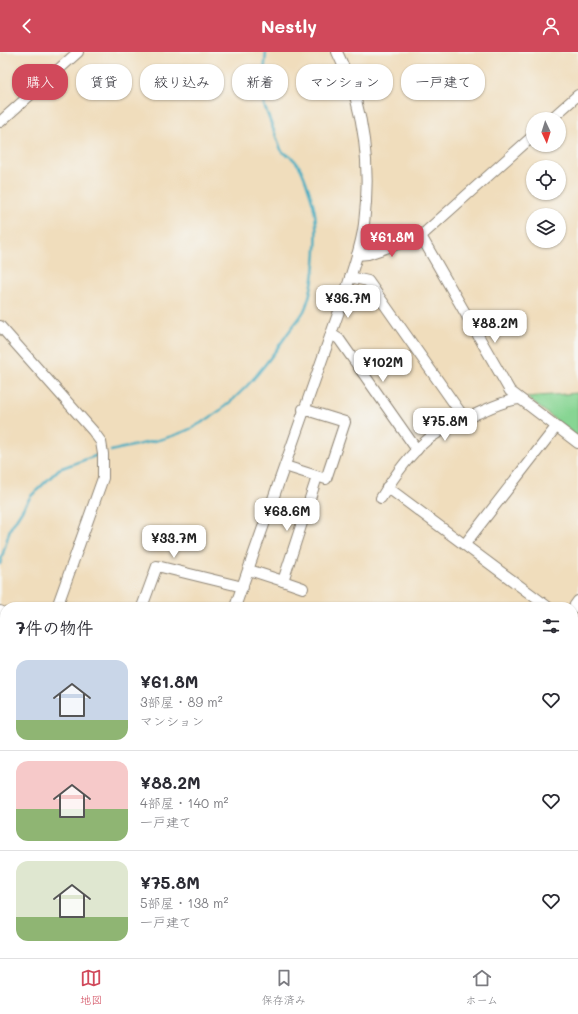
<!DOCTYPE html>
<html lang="ja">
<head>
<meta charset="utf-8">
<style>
	:root { --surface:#fff; --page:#f2f2f3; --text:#2b2b33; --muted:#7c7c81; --line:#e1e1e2; --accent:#d1495b }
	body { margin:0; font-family:Mali,"Klee One",sans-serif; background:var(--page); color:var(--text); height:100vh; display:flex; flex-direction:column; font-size:15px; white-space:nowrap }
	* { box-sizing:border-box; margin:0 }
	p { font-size:13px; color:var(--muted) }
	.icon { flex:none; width:22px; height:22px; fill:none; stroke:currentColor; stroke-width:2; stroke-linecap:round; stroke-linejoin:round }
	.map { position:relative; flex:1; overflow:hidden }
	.details { position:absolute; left:0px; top:550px; width:578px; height:356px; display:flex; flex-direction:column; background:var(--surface); border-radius:16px 16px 0 0; box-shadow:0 1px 3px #0004 }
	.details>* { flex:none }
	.guide { position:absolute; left:12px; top:12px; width:554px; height:36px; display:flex; gap:8px }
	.needle { width:26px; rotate:176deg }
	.tools { position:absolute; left:526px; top:60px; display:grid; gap:8px }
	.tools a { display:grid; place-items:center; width:40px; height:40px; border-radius:50%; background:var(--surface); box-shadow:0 1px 3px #0004; font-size:20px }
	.price { position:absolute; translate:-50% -34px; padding:0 9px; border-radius:8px; background:#fff; color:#222; font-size:13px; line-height:26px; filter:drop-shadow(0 1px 2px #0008) }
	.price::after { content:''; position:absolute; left:50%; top:24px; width:12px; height:9px; margin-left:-6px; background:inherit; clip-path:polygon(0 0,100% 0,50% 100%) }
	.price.on { background:var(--accent); color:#fff }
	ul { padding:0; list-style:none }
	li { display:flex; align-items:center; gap:12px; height:100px; padding:0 16px }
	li+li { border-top:1px solid var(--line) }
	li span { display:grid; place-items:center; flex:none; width:112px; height:80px; border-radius:12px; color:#555 }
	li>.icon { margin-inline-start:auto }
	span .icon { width:48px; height:48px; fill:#fffc; stroke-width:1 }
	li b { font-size:17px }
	h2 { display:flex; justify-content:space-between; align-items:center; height:48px; padding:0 16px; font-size:17px }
	.tag { padding:0 14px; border-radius:16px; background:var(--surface); box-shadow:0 1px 3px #0004; font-size:14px; line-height:36px }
	.tag.on { background:var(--accent); color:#fff }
	header { display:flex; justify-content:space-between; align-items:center; height:52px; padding:0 16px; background:var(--accent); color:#fff; font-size:18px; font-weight:700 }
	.tab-bar { display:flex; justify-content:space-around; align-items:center; height:56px; border-top:1px solid var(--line); background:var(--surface); font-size:11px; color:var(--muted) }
	.tab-bar a { display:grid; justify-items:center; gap:2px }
	.tab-bar .on { color:var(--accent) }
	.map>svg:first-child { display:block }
	.green { fill:#87d593; stroke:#59805f }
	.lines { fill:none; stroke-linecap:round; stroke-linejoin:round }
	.stream { stroke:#42acc1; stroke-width:2.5 }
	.minor-casing { stroke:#8e8474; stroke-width:12 }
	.highway-casing { stroke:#8e8474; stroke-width:16 }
	.minor { stroke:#fff; stroke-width:10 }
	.highway { stroke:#fff; stroke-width:14 }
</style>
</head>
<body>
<header><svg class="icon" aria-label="back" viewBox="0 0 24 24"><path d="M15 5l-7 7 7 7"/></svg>Nestly<svg class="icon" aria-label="person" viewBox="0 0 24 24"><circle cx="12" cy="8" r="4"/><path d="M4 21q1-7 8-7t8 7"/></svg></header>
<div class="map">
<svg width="578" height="906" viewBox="0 0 578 906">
	<rect width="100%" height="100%" fill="#f6f6f2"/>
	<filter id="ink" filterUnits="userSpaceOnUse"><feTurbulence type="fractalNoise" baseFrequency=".025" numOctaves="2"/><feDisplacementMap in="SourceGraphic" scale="8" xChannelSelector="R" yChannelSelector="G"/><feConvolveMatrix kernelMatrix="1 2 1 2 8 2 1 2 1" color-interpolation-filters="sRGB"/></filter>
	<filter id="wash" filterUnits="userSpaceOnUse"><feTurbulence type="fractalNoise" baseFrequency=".012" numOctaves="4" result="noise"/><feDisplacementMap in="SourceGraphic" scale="16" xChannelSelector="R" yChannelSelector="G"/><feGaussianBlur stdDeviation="0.9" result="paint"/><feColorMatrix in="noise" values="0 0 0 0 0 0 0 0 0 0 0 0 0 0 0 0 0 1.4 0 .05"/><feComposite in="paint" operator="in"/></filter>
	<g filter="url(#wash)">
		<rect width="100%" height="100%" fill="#f0ddbc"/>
		<!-- green -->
		<g class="green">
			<polygon points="578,341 578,385 526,345"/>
			<polygon points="578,821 578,906 496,906 501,901 573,901 573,826"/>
		</g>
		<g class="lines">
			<!-- stream -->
			<g class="stream">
				<path d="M 111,399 C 138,392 168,388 192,376 C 234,355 263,318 288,281 C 293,274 300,266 304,259 C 316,233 321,172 311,145 C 305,127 301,107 282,100 L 264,53 L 263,34 L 266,0"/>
				<polyline points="0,512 10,477 31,444 59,417 98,403"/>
			</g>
		</g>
	</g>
	<g filter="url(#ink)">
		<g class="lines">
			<!-- minor casing -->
			<g class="minor-casing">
				<g id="minor">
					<polyline points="551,67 578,43"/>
					<polyline points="0,70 78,0"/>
					<polyline points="421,184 510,339 578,391"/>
					<polyline points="357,203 368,202 421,184 533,84"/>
					<polyline points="350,225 368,229 465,367"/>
					<polyline points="0,274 93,379 101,390 103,402 103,426 57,555"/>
					<polyline points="331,282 339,287 417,398"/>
					<polyline points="285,414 326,427 345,370 303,357"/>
					<polyline points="387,435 548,555"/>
					<path d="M 381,446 C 393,426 409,403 427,388 C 441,377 459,370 476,362 C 490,356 503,349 519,347"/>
					<polyline points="465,492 556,375"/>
					<polyline points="249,518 283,529 317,425"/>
					<polyline points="283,529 303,536"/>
					<polyline points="142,555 157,514 243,535"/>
					<path d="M 235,555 L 344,245 C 351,221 361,197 364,172 C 369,131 367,88 356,48 C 352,32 344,15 337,0"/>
					<polyline points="573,556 578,549"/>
					<polyline points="0,559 5,561"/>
					<polyline points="573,571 578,575"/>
					<polyline points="573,681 578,674"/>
					<polyline points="0,715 5,702"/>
					<polyline points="313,906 316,901"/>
					<polyline points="407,906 410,901"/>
				</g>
			</g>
			<!-- highway casing -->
			<g class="highway-casing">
				<g id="highway">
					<polyline points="0,732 5,736"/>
					<polyline points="214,901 221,906"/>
				</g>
			</g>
			<!-- minor -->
			<use href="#minor" class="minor"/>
			<!-- highway -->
			<use href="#highway" class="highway"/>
		</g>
	</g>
</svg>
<div class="tools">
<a><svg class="needle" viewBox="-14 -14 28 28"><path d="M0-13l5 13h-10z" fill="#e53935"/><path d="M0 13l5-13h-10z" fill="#7c7c81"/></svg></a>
<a><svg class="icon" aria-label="locate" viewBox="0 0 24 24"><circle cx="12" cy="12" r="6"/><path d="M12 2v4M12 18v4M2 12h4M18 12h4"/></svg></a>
<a><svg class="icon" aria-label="layers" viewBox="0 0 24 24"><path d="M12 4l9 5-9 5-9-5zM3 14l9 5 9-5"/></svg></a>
</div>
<b class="price on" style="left:392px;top:206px">¥61.8M</b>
<b class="price" style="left:348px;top:267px">¥36.7M</b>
<b class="price" style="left:495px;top:292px">¥88.2M</b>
<b class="price" style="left:383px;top:331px">¥102M</b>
<b class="price" style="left:445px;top:390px">¥75.8M</b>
<b class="price" style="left:287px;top:480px">¥68.6M</b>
<b class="price" style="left:174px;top:507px">¥33.7M</b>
<div class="guide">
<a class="tag on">購入</a>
<a class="tag">賃貸</a>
<a class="tag">絞り込み</a>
<a class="tag">新着</a>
<a class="tag">マンション</a>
<a class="tag">一戸建て</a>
</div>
<section class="details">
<h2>7件の物件<svg class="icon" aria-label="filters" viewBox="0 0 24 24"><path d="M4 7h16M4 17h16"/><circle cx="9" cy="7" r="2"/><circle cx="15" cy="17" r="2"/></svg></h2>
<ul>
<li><span style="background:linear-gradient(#c9d6e8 75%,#8fb573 0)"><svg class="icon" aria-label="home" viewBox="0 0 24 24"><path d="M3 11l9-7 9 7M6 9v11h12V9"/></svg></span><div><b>¥61.8M</b><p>3部屋 · 89 m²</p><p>マンション</p></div><svg class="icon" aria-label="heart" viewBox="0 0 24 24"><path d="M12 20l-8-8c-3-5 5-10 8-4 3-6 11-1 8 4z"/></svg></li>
<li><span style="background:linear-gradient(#f6c9c9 60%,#8fb573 0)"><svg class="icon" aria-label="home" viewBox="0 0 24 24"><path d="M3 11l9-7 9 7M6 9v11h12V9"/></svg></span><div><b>¥88.2M</b><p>4部屋 · 140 m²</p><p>一戸建て</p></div><svg class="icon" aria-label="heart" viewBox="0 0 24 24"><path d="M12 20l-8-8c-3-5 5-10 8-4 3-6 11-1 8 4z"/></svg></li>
<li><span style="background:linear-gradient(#dfe7d0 70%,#8fb573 0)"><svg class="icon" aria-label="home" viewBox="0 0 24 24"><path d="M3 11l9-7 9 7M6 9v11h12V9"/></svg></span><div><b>¥75.8M</b><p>5部屋 · 138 m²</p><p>一戸建て</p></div><svg class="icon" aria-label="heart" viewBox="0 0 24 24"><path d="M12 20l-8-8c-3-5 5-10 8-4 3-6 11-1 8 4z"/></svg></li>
</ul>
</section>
</div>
<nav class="tab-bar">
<a class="on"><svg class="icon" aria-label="map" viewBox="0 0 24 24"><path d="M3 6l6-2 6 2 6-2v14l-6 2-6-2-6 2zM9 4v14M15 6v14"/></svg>地図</a>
<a><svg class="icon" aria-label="saved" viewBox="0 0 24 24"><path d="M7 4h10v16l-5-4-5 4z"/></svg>保存済み</a>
<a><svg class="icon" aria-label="home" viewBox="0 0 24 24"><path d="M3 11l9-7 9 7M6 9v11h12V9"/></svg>ホーム</a>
</nav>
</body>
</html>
